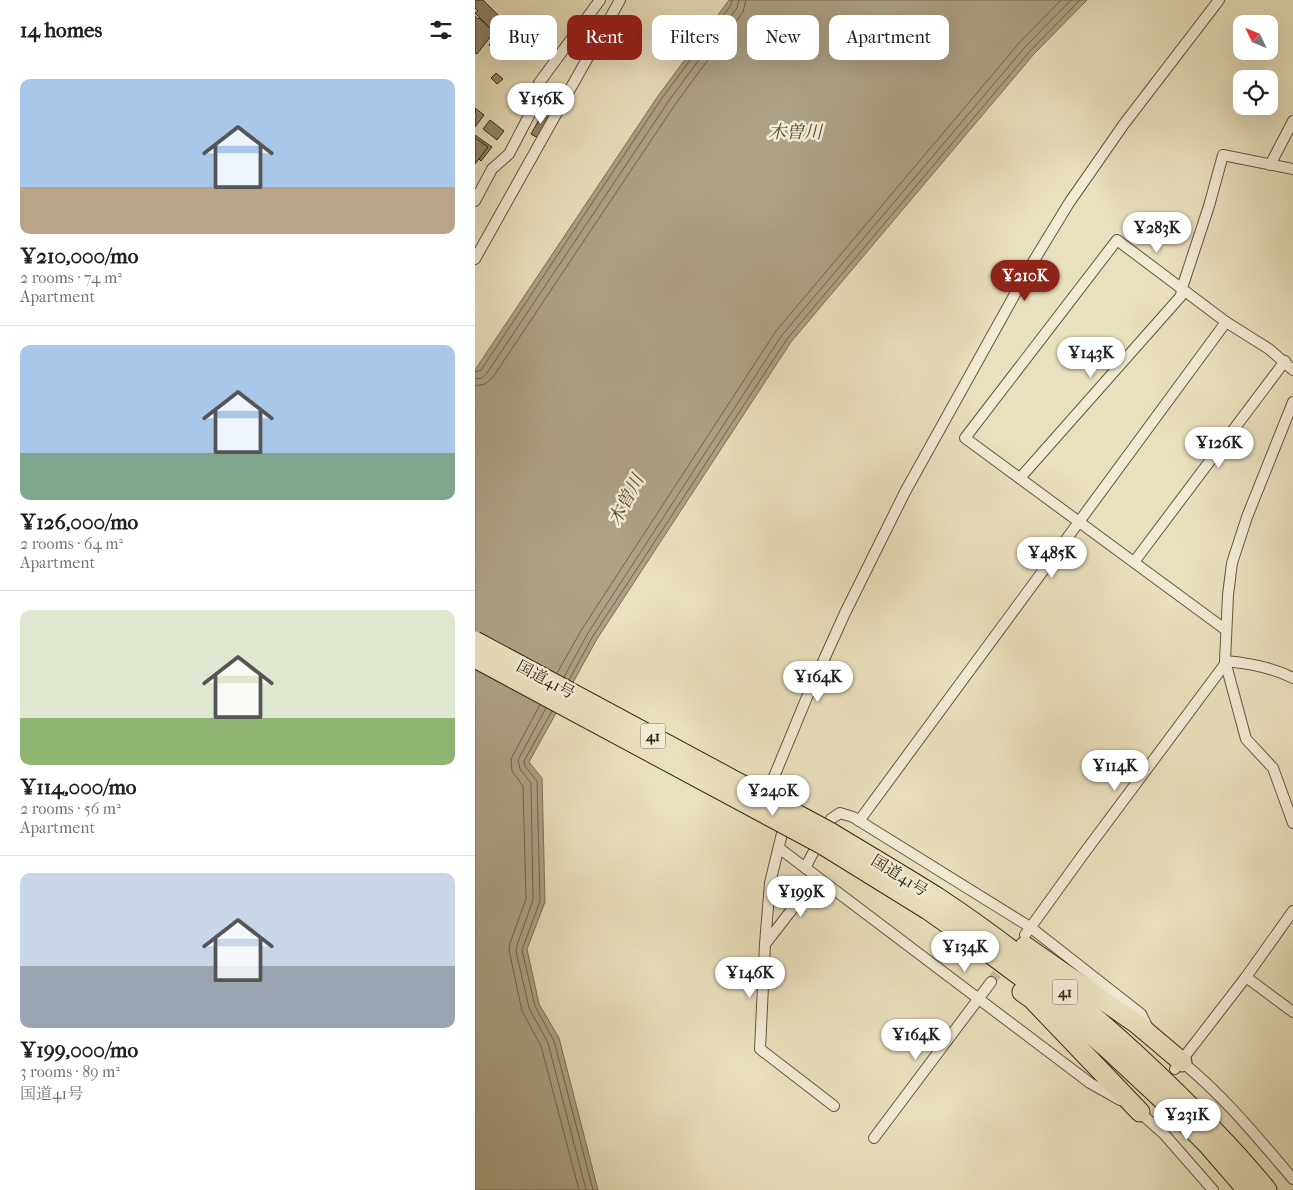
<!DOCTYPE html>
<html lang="en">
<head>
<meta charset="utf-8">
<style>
	:root { --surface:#fff; --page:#f2f2f2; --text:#202124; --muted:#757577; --line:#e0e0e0; --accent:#8f2418 }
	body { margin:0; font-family:"IM FELL French Canon","Noto Serif JP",serif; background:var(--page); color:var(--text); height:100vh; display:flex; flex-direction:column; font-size:19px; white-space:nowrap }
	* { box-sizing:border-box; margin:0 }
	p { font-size:16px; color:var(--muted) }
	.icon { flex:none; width:28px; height:28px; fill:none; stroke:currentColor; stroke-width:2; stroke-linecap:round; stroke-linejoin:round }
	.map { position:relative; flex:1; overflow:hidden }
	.drawer { display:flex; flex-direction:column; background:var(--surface); width:475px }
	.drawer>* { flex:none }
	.guide { position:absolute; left:15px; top:15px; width:475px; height:45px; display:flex; gap:10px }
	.needle { width:32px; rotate:313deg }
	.controls { position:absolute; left:758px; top:15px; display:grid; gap:10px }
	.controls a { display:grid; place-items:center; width:45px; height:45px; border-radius:10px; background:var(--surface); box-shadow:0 5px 20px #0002; font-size:25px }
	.price { position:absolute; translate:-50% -42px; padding:0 11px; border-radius:18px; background:#fff; color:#222; font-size:16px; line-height:32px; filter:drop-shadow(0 1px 2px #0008) }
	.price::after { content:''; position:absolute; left:50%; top:30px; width:15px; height:11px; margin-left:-8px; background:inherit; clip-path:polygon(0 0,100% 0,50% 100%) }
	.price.active { background:var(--accent); color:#fff }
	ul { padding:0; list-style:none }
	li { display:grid; align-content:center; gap:10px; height:265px; padding:0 20px }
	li+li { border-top:1px solid var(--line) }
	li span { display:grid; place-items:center; height:155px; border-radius:10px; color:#555 }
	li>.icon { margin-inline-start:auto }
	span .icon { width:90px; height:90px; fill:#fffc; stroke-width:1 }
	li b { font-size:21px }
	h2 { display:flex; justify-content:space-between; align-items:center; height:60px; padding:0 20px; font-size:21px }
	.tag { padding:0 18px; border-radius:10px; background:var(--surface); box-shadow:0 5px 20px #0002; font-size:18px; line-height:45px }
	.tag.active { background:var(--accent); color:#fff }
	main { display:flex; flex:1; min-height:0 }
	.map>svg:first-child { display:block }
	.water { fill:#aca184; stroke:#7d7057 }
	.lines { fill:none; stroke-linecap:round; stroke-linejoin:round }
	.shore { stroke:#71644c; stroke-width:1 }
	.building { fill:#93876c; stroke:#362714 }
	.street-tunnel { stroke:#c5bb9b; stroke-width:10; stroke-dasharray:10 5; stroke-linecap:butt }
	.street-casing { stroke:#63553e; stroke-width:12 }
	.highway-casing { stroke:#362714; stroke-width:21 }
	.street { stroke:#f1ebd4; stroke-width:10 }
	.highway { stroke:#e9e0bd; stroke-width:19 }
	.highway-bridge-casing { stroke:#362714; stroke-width:21; stroke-linecap:butt }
	.highway-bridge { stroke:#e9e0bd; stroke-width:19 }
	.labels { text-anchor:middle; stroke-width:5; stroke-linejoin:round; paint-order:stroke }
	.shield { fill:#f1ebd4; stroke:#6e624e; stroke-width:1 }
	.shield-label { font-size:15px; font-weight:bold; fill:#362714 }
	.street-label { font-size:16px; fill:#362714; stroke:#f1ebd4 }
	.water-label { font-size:18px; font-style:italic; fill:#594c36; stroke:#f1ebd4 }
</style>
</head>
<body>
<main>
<section class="drawer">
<h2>14 homes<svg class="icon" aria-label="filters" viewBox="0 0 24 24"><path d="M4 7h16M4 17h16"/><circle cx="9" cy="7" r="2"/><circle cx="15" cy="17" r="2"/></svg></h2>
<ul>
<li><span style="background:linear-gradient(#a9c7e8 70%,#b9a48a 0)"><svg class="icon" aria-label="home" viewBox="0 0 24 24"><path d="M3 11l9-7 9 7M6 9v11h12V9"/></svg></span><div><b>¥210,000/mo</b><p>2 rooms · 74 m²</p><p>Apartment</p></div></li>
<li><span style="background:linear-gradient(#a9c7e8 70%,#7fa58c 0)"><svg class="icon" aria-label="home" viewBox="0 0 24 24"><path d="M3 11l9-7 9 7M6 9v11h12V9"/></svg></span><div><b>¥126,000/mo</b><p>2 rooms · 64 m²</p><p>Apartment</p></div></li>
<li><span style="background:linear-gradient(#dfe7d0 70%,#8fb573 0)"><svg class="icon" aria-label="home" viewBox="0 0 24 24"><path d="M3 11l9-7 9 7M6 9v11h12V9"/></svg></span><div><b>¥114,000/mo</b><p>2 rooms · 56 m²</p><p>Apartment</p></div></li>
<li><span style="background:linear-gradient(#c9d6e8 60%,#9aa5b1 0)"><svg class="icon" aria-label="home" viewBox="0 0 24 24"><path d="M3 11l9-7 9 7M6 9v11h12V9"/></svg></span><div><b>¥199,000/mo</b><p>3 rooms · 89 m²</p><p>国道41号</p></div></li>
</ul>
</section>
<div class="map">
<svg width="818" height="1190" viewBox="0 0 818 1190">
	<rect width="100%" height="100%" fill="#e9e0bd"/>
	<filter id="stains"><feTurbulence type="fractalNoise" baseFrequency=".004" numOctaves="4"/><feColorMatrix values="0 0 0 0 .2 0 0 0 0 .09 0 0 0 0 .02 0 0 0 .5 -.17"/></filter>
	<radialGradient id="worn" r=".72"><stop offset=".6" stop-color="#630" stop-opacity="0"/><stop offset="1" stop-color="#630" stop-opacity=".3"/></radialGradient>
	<!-- water -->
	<polygon class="water" points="254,0 612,0 559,54 316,342 122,639 54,762 67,778 70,902 52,949 64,1004 84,1038 123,1190 0,1190 0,370 183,96"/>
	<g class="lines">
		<!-- shore -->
		<g class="shore">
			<polyline points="0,372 6,370 187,98 256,5 257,0"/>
			<polyline points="0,379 7,378 12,373 193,102 262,8 264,0"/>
			<polyline points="0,386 10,384 18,377 199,106 268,12 271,0"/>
			<polyline points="82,673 107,629 301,331 545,42 586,0"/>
			<polyline points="89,677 113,633 307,335 550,47 596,0"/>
			<polyline points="94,680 118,636 312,339 555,51 605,0"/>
			<polyline points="65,705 36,759 37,771 48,786 51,899 35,943 34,950 47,1011 66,1046 104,1190"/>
			<polyline points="71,708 43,760 45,769 56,783 58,900 42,945 41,951 54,1008 73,1043 111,1190"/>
			<polyline points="77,711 49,761 50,766 62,781 65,901 47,950 60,1006 79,1041 118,1190"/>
		</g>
	</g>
	<!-- building -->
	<g class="building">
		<polygon points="0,0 8,0 26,18 16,29 0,13 3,11 0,8"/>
		<polygon points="0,16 3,19 4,18 19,32 2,54 0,53"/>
		<polygon points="28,30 35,37 27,45 25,43 19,50 14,45"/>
		<polygon points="21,73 28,79 22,84 16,78"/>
		<polygon points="0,108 9,115 0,127 1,115"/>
		<polygon points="69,111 76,115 63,138 56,134"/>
		<polygon points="15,120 29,131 22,140 8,129"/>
		<polygon points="0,135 17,147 6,161 4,159 13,147 0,138"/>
		<polygon points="0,138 13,147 0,164"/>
	</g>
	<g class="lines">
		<!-- street-tunnel -->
		<polyline class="street-tunnel" points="516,982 530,962"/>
		<!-- street casing -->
		<g class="street-casing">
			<g id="street">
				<polyline points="795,165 818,121"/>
				<polyline points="0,201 17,169 34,154 59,106 64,83 125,0"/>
				<polyline points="0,259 145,0"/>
				<polyline points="818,402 772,517 757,563 753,595 750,661 771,739 798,768 818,823"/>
				<polyline points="545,478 706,296 707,288 734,206 748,155 818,169"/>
				<polyline points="659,562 810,361"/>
				<polyline points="751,630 490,438 642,240 751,322 794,349 818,370"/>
				<path d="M 750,661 C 774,663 796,667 818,678"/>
				<polyline points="296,784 332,697 370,613 430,492 555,267 594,203 649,124 744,0"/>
				<polyline points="317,792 295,883 290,944 285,1049 359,1106"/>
				<polyline points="384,821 751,322"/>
				<polyline points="304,848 615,1083 645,1100"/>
				<polyline points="330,868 356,819 365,813 378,817 555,927 666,1014 672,1026"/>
				<polyline points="550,935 607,856 750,664"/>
				<polyline points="291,943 342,877"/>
				<polyline points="771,977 818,1012"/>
				<path d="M 707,1062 C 749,1096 783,1138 818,1179"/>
				<polyline points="700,1069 771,977 818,911"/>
				<polyline points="662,1110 689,1134 738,1190"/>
				<polyline points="399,1138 516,982"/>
			</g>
		</g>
		<!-- highway casing -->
		<g class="highway-casing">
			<g id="highway">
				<path d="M 355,832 C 391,854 427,875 462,897 C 533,944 601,999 664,1057 C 709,1099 753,1142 792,1190"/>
				<polyline points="348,845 453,910 517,955 572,996 632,1048 690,1102 733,1145 772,1190"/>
				<polyline points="550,946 662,1024 707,1062"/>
				<polyline points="547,992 557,999 665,1112"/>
			</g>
		</g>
		<!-- street -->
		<use href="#street" class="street"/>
		<!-- highway -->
		<use href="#highway" class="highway"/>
		<!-- highway-bridge casing -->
		<g class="highway-bridge-casing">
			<g id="highway-bridge">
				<polyline points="0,641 355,832"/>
				<polyline points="0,658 348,845"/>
			</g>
		</g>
		<!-- highway-bridge -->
		<use href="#highway-bridge" class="highway-bridge"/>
	</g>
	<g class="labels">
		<!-- shield labels -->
		<g class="shield">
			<rect x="165.5" y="723.5" width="25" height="25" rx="4"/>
			<rect x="577.5" y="979.5" width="25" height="25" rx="4"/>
		</g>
		<g class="shield-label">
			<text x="178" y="741">41</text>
			<text x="590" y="997">41</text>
		</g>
		<!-- street labels -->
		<g class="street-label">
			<text transform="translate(71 679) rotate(28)" y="6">国道41号</text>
			<text transform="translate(425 875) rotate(32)" y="6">国道41号</text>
		</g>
		<!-- water labels -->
		<g class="water-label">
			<text x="320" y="138">木曽川</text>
			<text transform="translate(151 500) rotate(-62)" y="6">木曽川</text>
		</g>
	</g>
	<rect width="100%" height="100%" filter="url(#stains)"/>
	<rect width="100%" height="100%" fill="url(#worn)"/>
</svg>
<div class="controls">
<a><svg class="needle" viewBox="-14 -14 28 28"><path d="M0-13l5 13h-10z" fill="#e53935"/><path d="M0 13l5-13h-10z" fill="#757577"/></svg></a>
<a><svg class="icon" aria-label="locate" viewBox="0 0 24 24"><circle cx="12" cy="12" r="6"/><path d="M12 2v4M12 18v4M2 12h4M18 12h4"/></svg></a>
</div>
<b class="price" style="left:66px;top:125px">¥156K</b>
<b class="price" style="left:682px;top:254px">¥283K</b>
<b class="price active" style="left:550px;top:302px">¥210K</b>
<b class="price" style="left:616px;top:379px">¥143K</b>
<b class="price" style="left:744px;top:469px">¥126K</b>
<b class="price" style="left:577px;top:579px">¥485K</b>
<b class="price" style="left:343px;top:703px">¥164K</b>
<b class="price" style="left:640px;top:792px">¥114K</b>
<b class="price" style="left:298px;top:817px">¥240K</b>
<b class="price" style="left:326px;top:918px">¥199K</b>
<b class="price" style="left:490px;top:973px">¥134K</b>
<b class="price" style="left:275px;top:999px">¥146K</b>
<b class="price" style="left:441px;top:1061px">¥164K</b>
<b class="price" style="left:712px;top:1141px">¥231K</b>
<div class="guide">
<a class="tag">Buy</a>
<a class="tag active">Rent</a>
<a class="tag">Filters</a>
<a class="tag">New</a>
<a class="tag">Apartment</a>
</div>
</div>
</main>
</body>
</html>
